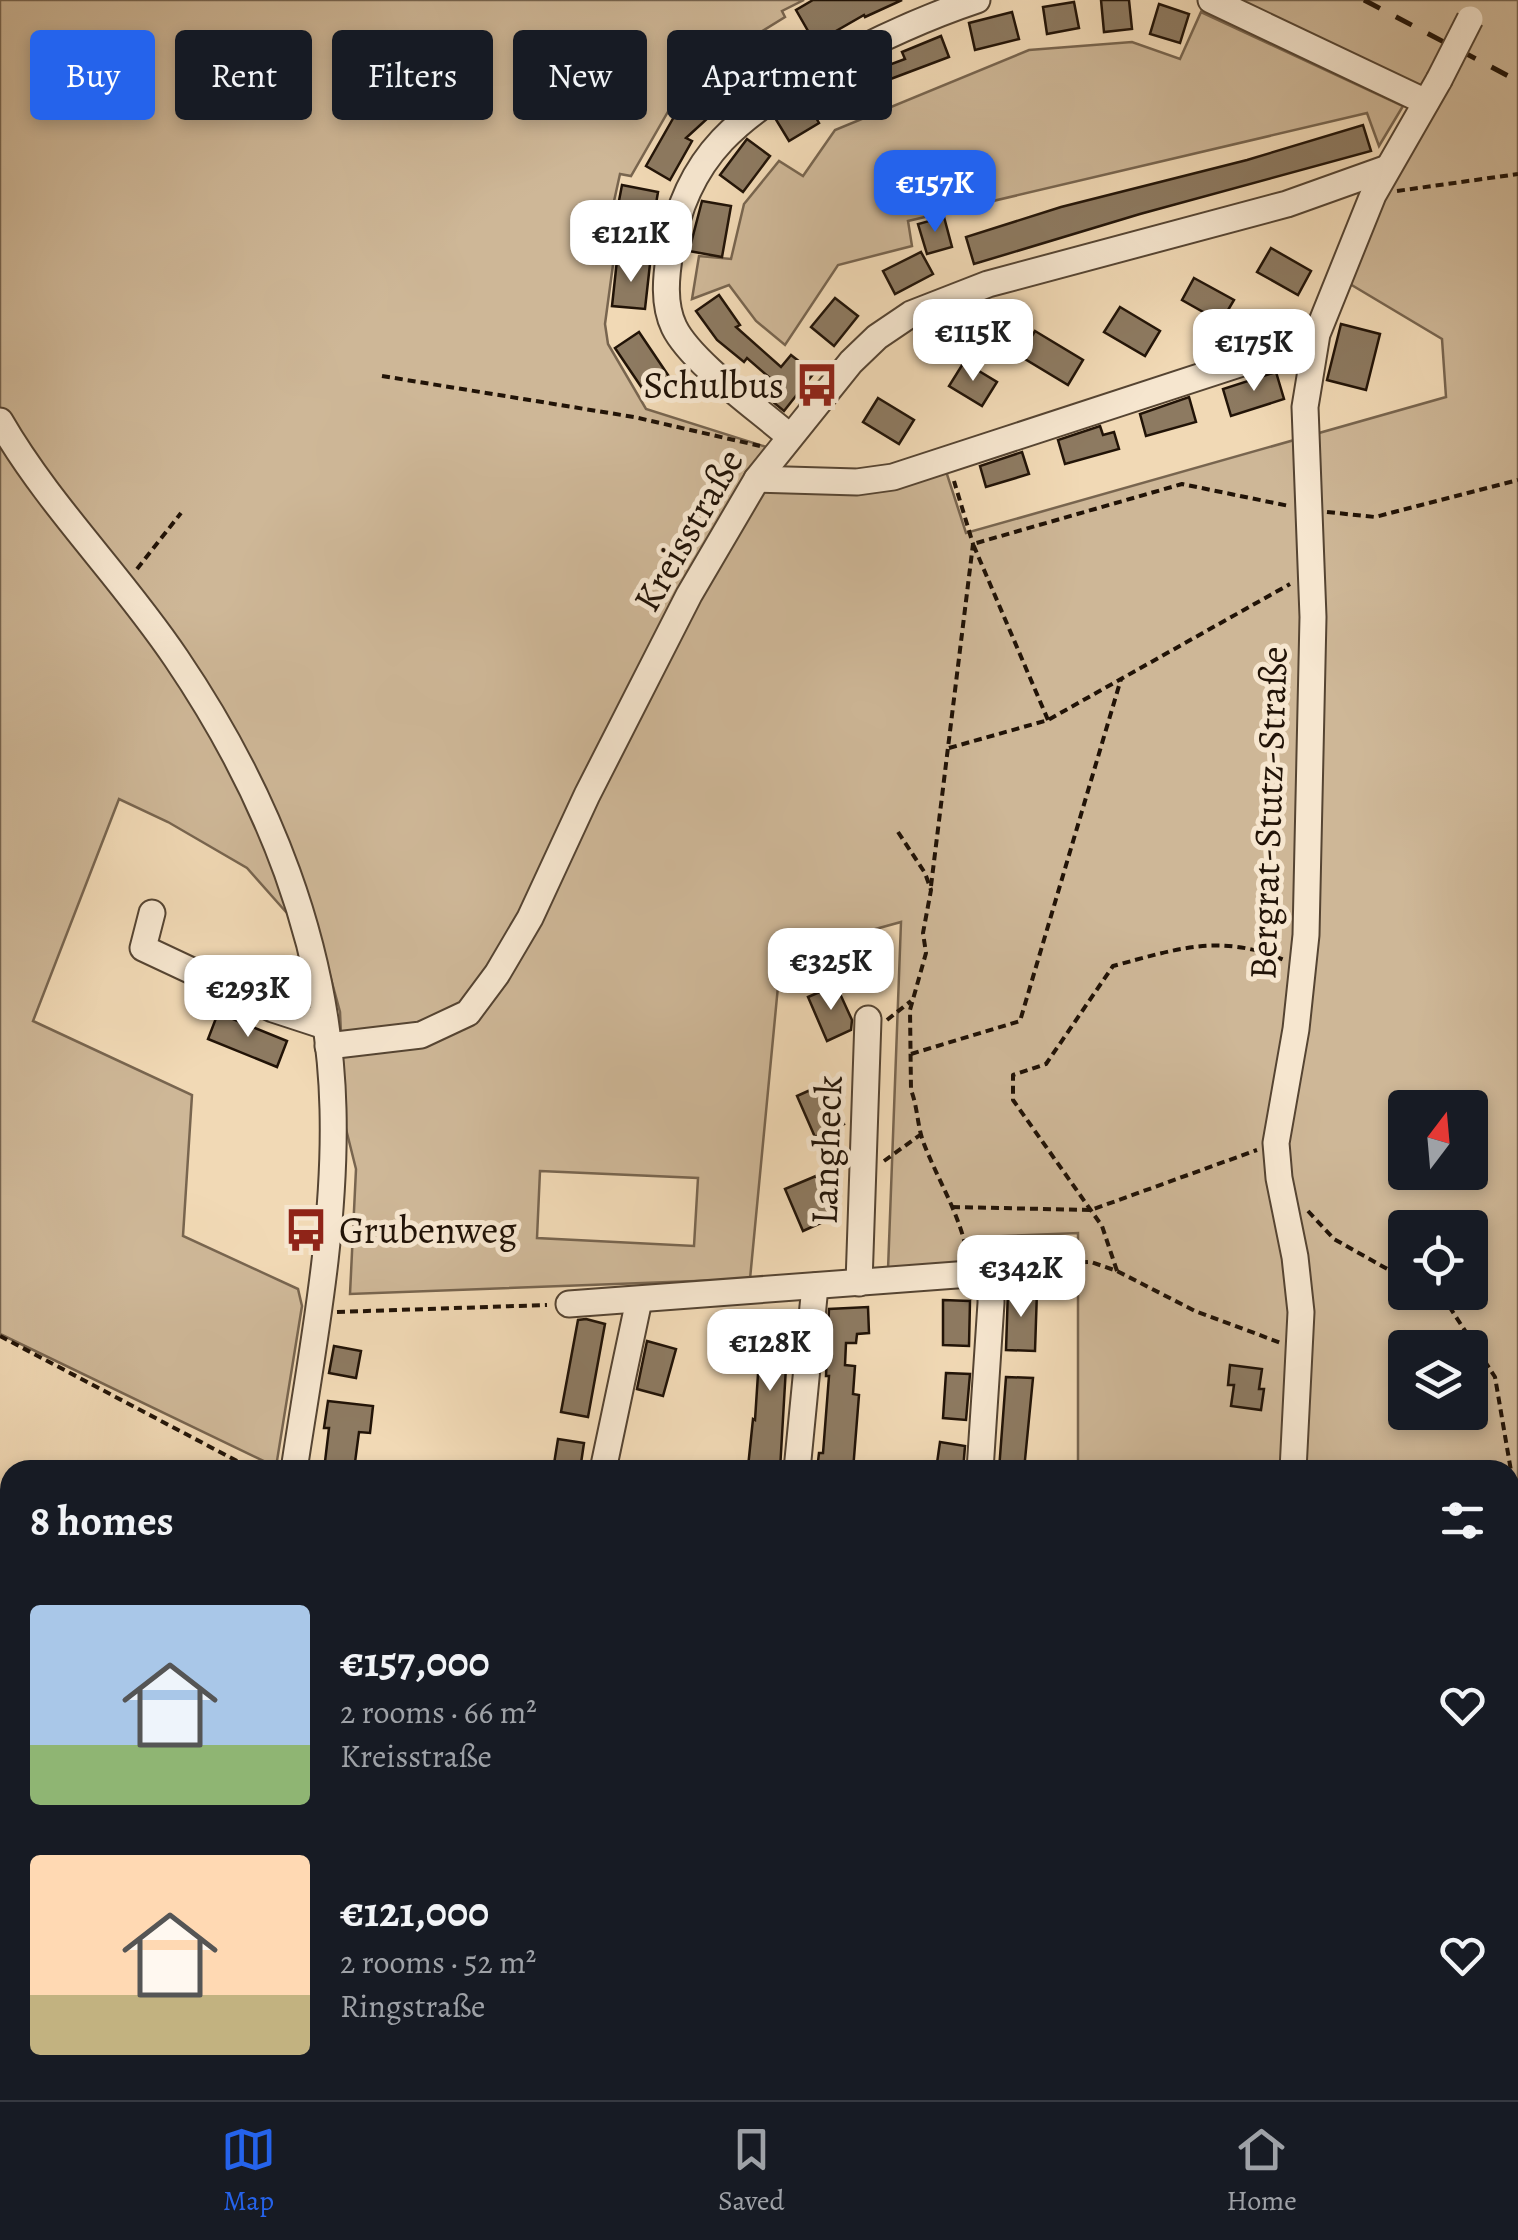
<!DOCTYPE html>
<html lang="en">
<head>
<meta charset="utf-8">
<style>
	:root { --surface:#171b24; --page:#242831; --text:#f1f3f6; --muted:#9ea1a6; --line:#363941; --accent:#2563eb }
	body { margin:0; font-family:Alegreya,serif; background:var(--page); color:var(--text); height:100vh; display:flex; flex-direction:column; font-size:38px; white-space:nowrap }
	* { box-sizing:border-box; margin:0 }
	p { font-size:32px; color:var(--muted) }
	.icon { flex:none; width:55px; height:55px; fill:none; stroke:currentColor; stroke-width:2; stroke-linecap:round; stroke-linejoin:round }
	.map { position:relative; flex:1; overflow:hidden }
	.details { position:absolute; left:0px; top:1460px; width:1520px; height:640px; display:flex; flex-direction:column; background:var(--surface); border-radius:30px 30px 0 0; box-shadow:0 5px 15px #0003 }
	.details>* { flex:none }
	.top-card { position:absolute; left:30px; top:30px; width:1000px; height:90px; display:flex; gap:20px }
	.needle { width:65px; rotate:16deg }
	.fabs { position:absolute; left:1388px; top:1090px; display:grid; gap:20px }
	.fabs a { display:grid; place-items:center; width:100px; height:100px; border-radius:10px; background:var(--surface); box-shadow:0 5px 15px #0003; font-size:50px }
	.price { position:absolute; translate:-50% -85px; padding:0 22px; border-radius:20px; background:#fff; color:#222; font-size:32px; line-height:65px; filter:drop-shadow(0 2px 5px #0008) }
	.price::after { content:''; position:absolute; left:50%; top:60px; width:30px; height:22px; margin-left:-15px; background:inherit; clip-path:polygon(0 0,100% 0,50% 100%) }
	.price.on { background:var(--accent); color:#fff }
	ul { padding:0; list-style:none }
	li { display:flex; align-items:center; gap:30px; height:250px; padding:0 30px }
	li span { display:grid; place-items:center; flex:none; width:280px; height:200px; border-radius:10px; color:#555 }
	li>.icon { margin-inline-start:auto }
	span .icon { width:120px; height:120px; fill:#fffc; stroke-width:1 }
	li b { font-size:42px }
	h2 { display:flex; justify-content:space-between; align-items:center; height:120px; padding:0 30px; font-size:42px }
	.chip { padding:0 35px; border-radius:10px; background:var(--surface); box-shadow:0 5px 15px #0003; font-size:35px; line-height:90px }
	.chip.on { background:var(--accent); color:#fff }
	.menu { display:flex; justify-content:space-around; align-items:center; height:140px; border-top:2px solid var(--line); background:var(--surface); font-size:28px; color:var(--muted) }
	.menu a { display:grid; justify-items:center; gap:5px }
	.menu .on { color:var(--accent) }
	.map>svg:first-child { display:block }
	.green { fill:#ceb797; stroke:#78654f; stroke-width:2.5; fill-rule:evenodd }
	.building { fill:#8d7a61; stroke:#211307; stroke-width:2.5 }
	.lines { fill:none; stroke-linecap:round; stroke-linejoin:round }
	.minor-casing { stroke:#554432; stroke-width:29 }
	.path { stroke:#211307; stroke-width:4; stroke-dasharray:8 5; stroke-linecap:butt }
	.minor { stroke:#f6e6cf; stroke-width:25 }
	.rail { stroke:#211307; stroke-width:5; stroke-dasharray:18 18; stroke-linecap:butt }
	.minor-bridge-casing { stroke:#554432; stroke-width:29; stroke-linecap:butt }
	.minor-bridge { stroke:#f6e6cf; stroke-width:25 }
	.labels { text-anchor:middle; stroke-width:10; stroke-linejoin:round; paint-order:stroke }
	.poi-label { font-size:38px; fill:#211307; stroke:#f6e6cf; text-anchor:end }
	.street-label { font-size:38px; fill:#211307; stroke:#f6e6cf }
</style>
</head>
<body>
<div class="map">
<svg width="1518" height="2100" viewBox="0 0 1518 2100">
	<rect width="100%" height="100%" fill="#f1d9b5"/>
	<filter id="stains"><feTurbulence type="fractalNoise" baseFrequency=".002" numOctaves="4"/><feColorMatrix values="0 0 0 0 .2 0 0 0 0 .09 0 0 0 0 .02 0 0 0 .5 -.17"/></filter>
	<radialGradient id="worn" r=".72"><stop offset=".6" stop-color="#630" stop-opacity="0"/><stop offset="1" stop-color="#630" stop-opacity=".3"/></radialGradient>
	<!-- green -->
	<g class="green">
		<path d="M 0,0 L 804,0 L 782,11 L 785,17 L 712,62 L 673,103 L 631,176 L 620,174 L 607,233 L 617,235 L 605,324 L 608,344 L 646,409 L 782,452 L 759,485 L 945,468 L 966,533 L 1446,397 L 1442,339 L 1350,284 L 1388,188 L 1441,96 L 1235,0 L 1518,0 L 1518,2100 L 1016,2100 L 1017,2090 L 1510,2090 L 1510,1470 L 1078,1470 L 1078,1233 L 982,1237 L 981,1264 L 888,1270 L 901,922 L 781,955 L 750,1279 L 350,1294 L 356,1169 L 345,1125 L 340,1012 L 312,909 L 286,912 L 247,868 L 168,822 L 119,799 L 33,1021 L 192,1095 L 183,1236 L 298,1289 L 302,1306 L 276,1467 L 0,1334 ZM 1405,1108 L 1470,1108 L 1470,1172 L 1405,1172 ZM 540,1171 L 698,1178 L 694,1246 L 537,1238 ZM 1405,1228 L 1470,1228 L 1470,1292 L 1405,1292 ZM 1405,1348 L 1470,1348 L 1470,1412 L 1405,1412 Z"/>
		<polygon points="1201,12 1403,106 1379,146 1367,113 908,221 912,246 838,265 785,345 756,321 729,285 692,299 699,256 731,259 744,204 779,161 803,176 835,130 1029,50 1132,42 1180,59"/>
	</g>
	<!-- building -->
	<g class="building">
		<polygon points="813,0 902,0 865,17 864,15 815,43 796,10"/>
		<polygon points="1101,0 1129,0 1132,29 1104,32"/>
		<polygon points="1074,2 1079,28 1047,34 1043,7"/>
		<polygon points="1159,4 1189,14 1180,43 1150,34"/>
		<polygon points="1012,12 1019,39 975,50 969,23"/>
		<polygon points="941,36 949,57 880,83 841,105 831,85 870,65 873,71 905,59 902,52"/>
		<polygon points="762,43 776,65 751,80 738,58"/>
		<polygon points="714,76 732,96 686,138 692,141 670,180 646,166 679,108"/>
		<polygon points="806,100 819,123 789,141 775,118"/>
		<polygon points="1363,125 1371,151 1140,214 974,264 966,237 1061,207 1247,160"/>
		<polygon points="747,139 770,156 743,192 720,175"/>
		<polygon points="622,185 658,192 651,234 614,227"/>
		<polygon points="702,201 731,206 722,257 689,251"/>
		<polygon points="944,217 952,247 927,254 918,224"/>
		<polygon points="1271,248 1311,271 1298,295 1257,272"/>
		<polygon points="921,252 933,274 895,294 883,271"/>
		<polygon points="617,260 650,264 645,309 612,306"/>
		<polygon points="1194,278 1234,300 1221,322 1182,300"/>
		<polygon points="719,295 740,325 736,327 781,367 791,355 814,373 784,411 761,392 771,379 747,358 744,362 717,340 696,311"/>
		<polygon points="835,298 858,316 834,346 811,327"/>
		<polygon points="1120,307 1160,331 1145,356 1104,332"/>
		<polygon points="1341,324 1380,334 1366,390 1327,380"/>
		<polygon points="1035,331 1083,360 1068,385 1020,356"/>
		<polygon points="639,332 670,378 646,394 615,348"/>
		<polygon points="964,362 997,382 982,406 949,386"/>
		<polygon points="1276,372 1284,399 1231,416 1223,389"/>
		<polygon points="1189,397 1196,422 1146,436 1140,414"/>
		<polygon points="878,398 914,420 899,444 863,422"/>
		<polygon points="1100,426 1103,435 1114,432 1119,449 1065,464 1058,440"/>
		<polygon points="1022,452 1029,474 986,487 980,466"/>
		<polygon points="836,985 852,1020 851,1030 827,1041 808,997"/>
		<polygon points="218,1013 287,1041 277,1067 208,1039"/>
		<polygon points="826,1083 844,1124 815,1137 797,1096"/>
		<polygon points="816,1176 834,1217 803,1231 785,1189"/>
		<polygon points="1008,1290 1037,1291 1035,1351 1006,1350"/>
		<polygon points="943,1300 970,1301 969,1346 943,1345"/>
		<polygon points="868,1307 869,1333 857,1334 856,1343 846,1343 845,1365 855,1366 853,1394 859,1395 853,1470 817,1470 819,1453 823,1453 829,1376 826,1376 829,1309"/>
		<polygon points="762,1313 789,1315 780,1470 748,1467 753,1419 755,1420"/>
		<polygon points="586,1319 605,1324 588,1417 561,1412 578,1320"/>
		<polygon points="647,1341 676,1349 663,1396 637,1389"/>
		<polygon points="334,1346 361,1351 356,1378 329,1373"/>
		<polygon points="1230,1365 1262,1369 1259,1389 1264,1389 1261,1410 1231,1406 1234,1385 1228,1385"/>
		<polygon points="946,1373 970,1374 966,1420 943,1418"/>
		<polygon points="1006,1377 1033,1378 1024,1470 999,1470"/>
		<polygon points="328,1401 373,1406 370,1433 359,1432 354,1470 324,1470 329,1428 324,1428"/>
		<polygon points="558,1439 584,1443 580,1470 553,1470"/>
		<polygon points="940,1442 965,1446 963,1470 936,1470"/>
	</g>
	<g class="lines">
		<!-- minor casing -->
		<g class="minor-casing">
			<g id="minor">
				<polyline points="1211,0 1426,102"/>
				<path d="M 0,421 C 49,506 121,576 176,658 C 267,792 329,945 333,1109 C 336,1230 312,1351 294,1470"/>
				<path d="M 789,436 C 758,409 691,362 674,327 C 663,304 666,276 670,252 C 686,153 742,114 824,68 C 874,41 923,18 977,0"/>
				<polyline points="757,479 857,482 893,477 1288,348 1313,350"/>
				<polyline points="152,913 143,948 273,1009 325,1026"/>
				<polyline points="328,1046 421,1035 468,1013 497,974 530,918 587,795 689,595 757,479 851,362 877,337 911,314 988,284 1287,204 1385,169"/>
				<polyline points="859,1283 868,1019"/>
				<polyline points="569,1304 970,1274 986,1277 991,1288 991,1303 980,1470"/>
				<polyline points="603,1470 639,1300"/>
				<polyline points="797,1470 815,1286"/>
				<polyline points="1293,1470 1301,1312 1295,1257 1279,1178 1276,1143 1296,1029 1306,935 1313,617 1305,407 1317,334 1373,195 1439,80"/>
				<polyline points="0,1665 10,1668"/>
				<polyline points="0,1953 10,1953"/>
				<polyline points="0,2030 10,2021"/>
				<polyline points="203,2100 205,2090"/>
				<polyline points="506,2100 507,2090"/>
				<polyline points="710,2100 712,2090"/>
				<polyline points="912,2100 913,2090"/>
			</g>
		</g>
		<!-- path -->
		<g class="path">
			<polyline points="1397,191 1518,174"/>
			<polyline points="382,376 634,417 760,446"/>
			<polyline points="1327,512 1375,517 1518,480"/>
			<polyline points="137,569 181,513"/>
			<polyline points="1048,720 973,544 1182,484 1289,506"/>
			<polyline points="949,748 1048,720 1290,584"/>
			<path d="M 898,832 L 925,873 L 931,890 L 923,933 L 926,953 L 910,1010 L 911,1090 C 918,1108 917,1126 924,1144 C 938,1180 960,1215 967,1253"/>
			<polyline points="931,886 973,544 954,481"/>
			<polyline points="887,1020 911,1001"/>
			<polyline points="911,1054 1020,1021 1121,679"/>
			<polyline points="884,1161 920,1135"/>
			<polyline points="952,1207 1091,1210 1257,1150"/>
			<polyline points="1308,1211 1334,1239 1405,1279"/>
			<polyline points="1002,1265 1091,1262 1117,1271 1195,1311 1281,1343"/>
			<path d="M 1117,1271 L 1102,1226 L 1013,1100 L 1013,1075 L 1046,1064 L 1113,966 C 1177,949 1220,933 1284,960"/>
			<polyline points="1428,1292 1447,1303 1495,1377 1518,1512"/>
			<polyline points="337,1312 547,1305"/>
			<polyline points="0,1336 254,1470"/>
			<polyline points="1510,1911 1518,1906"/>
			<polyline points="0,1928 10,1903"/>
			<polyline points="1058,2090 1073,2100"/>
			<polyline points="1187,2090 1187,2100"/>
			<polyline points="1253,2100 1265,2090"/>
		</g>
		<!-- minor -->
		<use href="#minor" class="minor"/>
		<!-- rail -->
		<polyline class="rail" points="1364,0 1518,81"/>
		<!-- minor-bridge casing -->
		<g class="minor-bridge-casing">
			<polyline id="minor-bridge" points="1439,80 1470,19"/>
		</g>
		<!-- minor-bridge -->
		<use href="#minor-bridge" class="minor-bridge"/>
	</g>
	<!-- icons -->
	<defs>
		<g id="bus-bare" transform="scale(3.45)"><path d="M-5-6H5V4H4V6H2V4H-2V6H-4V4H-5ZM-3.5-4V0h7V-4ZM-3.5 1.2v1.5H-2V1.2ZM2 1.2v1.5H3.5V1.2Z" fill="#8f2418" stroke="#f6e6cf" stroke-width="2.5" paint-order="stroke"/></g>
	</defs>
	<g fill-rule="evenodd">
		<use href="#bus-bare" x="817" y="385"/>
		<use href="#bus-bare" x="306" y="1230"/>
	</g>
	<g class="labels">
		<!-- poi labels -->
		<g class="poi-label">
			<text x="784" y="398">Schulbus</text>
			<text x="339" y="1243" text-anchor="start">Grubenweg</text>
		</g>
		<!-- street labels -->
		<g class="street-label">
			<text transform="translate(688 530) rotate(-60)" y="13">Kreisstraße</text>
			<text transform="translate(1268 813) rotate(-88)" y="13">Bergrat-Stutz-Straße</text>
			<text transform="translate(826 1150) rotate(-88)" y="13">Langheck</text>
		</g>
	</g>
	<rect width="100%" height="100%" filter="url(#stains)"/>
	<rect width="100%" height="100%" fill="url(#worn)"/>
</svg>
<div class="fabs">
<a><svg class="needle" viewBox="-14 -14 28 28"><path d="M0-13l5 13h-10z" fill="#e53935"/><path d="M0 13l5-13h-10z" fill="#9ea1a6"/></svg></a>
<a><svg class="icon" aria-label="locate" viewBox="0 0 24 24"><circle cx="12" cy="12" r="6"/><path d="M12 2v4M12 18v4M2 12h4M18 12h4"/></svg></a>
<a><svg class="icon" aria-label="layers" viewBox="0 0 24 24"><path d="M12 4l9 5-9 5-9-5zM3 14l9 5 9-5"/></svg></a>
</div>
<b class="price on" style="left:935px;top:235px">€157K</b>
<b class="price" style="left:631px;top:285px">€121K</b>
<b class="price" style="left:973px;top:384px">€115K</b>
<b class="price" style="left:1254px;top:394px">€175K</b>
<b class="price" style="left:831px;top:1013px">€325K</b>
<b class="price" style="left:248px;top:1040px">€293K</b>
<b class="price" style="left:1021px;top:1320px">€342K</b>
<b class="price" style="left:770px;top:1394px">€128K</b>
<div class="top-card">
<a class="chip on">Buy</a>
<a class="chip">Rent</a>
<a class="chip">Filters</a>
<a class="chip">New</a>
<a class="chip">Apartment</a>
</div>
<section class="details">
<h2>8 homes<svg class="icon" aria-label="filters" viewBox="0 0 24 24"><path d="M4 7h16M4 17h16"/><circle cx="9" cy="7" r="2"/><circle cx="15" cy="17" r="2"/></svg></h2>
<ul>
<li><span style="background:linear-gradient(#a9c7e8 70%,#8fb573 0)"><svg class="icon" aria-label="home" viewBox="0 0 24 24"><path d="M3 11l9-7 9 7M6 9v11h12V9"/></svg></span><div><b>€157,000</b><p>2 rooms · 66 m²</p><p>Kreisstraße</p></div><svg class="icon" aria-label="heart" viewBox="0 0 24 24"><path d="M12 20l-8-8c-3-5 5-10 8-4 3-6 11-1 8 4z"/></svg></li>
<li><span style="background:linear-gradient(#ffd9b3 70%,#c2b280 0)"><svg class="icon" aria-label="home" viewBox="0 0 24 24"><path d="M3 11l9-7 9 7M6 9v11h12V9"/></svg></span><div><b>€121,000</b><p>2 rooms · 52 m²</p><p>Ringstraße</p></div><svg class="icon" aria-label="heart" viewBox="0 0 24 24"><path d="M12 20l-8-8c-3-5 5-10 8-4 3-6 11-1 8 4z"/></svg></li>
</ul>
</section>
</div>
<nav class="menu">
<a class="on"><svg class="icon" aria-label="map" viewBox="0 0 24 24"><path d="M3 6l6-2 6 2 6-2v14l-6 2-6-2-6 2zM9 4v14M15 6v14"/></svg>Map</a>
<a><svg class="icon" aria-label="saved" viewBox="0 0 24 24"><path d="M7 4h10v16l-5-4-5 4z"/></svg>Saved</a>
<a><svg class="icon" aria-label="home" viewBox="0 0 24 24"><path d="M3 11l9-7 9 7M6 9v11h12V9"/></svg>Home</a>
</nav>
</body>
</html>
